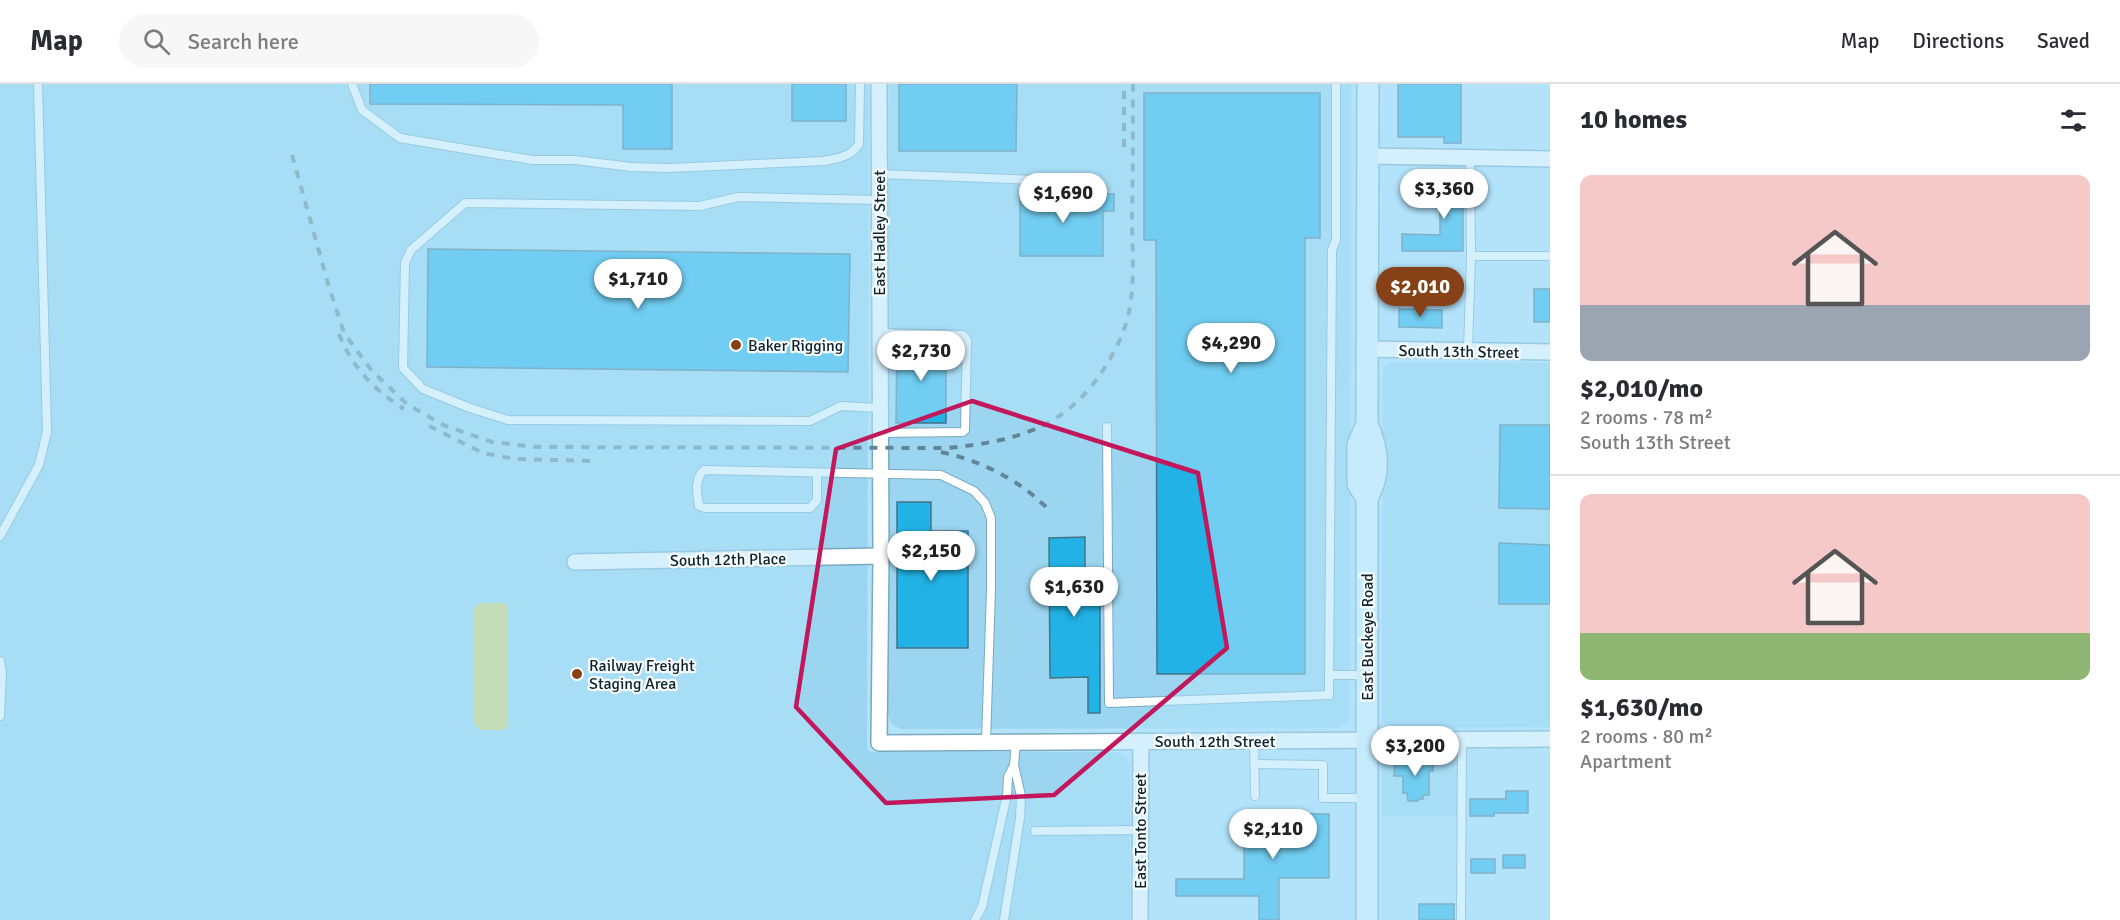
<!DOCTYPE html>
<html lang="en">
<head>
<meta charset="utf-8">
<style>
	:root { --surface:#fff; --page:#f7f7f7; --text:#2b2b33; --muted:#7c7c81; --line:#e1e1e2; --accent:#864116 }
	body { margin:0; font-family:Signika,sans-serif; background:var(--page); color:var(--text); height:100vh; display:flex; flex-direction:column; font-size:22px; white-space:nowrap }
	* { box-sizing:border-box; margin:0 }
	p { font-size:20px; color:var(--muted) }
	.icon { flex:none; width:33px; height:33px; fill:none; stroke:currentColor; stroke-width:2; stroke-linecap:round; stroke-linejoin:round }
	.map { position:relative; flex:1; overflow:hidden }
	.panel { display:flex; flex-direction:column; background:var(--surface); width:570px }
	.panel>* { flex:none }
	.price { position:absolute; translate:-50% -51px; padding:0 14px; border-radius:21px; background:#fff; color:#222; font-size:20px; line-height:39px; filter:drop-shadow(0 2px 3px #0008) }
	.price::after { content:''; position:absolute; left:50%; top:36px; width:18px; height:14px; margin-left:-9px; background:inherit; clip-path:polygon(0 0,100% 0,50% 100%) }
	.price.selected { background:var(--accent); color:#fff }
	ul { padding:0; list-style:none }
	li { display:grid; align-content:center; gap:12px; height:318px; padding:0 30px }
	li+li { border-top:2px solid var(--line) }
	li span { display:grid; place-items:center; height:186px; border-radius:12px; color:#555 }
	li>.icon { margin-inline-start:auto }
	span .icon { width:108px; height:108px; fill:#fffc; stroke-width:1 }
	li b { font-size:26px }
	h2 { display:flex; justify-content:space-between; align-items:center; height:72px; padding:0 30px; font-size:26px }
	header { display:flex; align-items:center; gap:36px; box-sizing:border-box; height:84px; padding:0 30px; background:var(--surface); border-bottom:2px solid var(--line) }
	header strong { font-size:28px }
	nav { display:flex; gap:33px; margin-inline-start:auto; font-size:21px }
	.search { width:420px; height:54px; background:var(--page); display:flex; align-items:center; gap:15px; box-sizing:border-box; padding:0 21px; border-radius:33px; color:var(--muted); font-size:22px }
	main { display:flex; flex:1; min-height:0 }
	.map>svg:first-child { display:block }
	.built { fill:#9cd5f0 }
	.green { fill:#d4d464 }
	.building { fill:#22b2e5; stroke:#457388; stroke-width:1.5 }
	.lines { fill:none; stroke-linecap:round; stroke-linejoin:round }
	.service-casing { stroke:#79a9c0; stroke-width:10 }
	.minor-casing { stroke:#79a9c0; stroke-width:18 }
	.secondary-casing { stroke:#79a9c0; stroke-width:24 }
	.service { stroke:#fff; stroke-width:8 }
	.minor { stroke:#fff; stroke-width:15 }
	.secondary { stroke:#def3fd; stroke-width:21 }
	.rail { stroke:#638696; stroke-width:4; stroke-dasharray:8 8; stroke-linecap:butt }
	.marked { fill:none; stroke:#c2185b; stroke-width:4.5; stroke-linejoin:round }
	.poi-dot { fill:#864116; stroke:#f8fdff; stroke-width:2 }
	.labels { text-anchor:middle; stroke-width:4.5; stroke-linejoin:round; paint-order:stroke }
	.street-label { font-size:16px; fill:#0f232b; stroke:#f8fdff }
	.poi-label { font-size:16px; fill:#0f232b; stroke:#f8fdff; text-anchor:start }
</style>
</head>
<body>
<header>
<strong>Map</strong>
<div class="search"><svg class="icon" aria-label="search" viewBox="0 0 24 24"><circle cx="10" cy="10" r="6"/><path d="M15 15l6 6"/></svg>Search here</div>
<nav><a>Map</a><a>Directions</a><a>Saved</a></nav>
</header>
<main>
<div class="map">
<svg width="1550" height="836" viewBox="0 0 1550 836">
	<rect width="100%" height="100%" fill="#b2e3fb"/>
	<!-- built -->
	<g class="built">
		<polygon points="0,0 869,0 867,665 871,668 1117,668 1126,674 1130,682 1130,836 0,836"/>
		<polygon points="889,0 1351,0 1350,632 1345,640 1337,644 901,645 892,640 888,631"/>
		<polygon points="1391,278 1550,279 1550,643 1391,644 1385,641 1382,634 1383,289 1385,282"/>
		<polygon points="1391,668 1457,668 1457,732 1382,732 1382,677 1386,671"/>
	</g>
	<!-- green -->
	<polygon class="green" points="479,519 504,519 508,522 508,642 504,646 479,646 474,639 473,526"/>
	<!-- building -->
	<g class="building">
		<polygon points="370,0 672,0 672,65 623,65 623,21 370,20"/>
		<rect x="792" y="0" width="54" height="37"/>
		<polygon points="899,0 1017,0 1016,67 899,67"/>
		<polygon points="1398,0 1461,0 1461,59 1444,59 1444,53 1398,53"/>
		<polygon points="1144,9 1320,9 1320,154 1305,154 1305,590 1157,590 1156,156 1144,156"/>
		<polygon points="1440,89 1463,89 1463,167 1402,167 1402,150 1440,151"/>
		<polygon points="1020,109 1114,110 1114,127 1103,127 1103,172 1020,172"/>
		<polygon points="428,165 850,170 848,288 427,283"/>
		<rect x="1534" y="205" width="16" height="33"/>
		<polygon points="1399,225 1442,226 1442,244 1399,243"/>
		<polygon points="897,256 946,257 946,339 896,339"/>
		<polygon points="1500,341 1550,341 1550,425 1499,424"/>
		<polygon points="897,418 931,418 931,447 968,447 968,564 897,564"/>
		<polygon points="1085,453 1085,510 1100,510 1100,629 1088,629 1088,593 1050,594 1049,454"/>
		<polygon points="1499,459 1550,461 1550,520 1499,520"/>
		<polygon points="1395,675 1433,675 1433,687 1429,687 1429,711 1423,711 1423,715 1418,715 1418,717 1408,717 1407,709 1403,709 1403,692 1394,692"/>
		<polygon points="1506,707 1528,707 1528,729 1494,729 1494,732 1470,732 1470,715 1506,715"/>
		<polygon points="1251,729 1329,730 1329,794 1279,794 1279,836 1259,836 1259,812 1176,812 1176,795 1244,795 1244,762 1251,762"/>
		<rect x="1503" y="771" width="22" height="13"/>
		<rect x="1471" y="775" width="24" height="14"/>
		<rect x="1419" y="820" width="35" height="16"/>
	</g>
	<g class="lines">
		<!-- service casing -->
		<g class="service-casing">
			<g id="service">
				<path d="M 352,0 L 362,26 L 400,54 L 489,69 L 533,76 L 575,76 L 631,83 L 669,84 L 824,77 C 838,74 851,73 859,60 L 860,0"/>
				<polyline points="879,90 1065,97"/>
				<polyline points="879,116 738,113 700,122 465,119 411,166 405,179 403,284 423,305 470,324 508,336 810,337 841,322 879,324"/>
				<polyline points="1471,172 1550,172"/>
				<polyline points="879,249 963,251 967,256 965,346 963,348 879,349"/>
				<polyline points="1468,266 1471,172 1470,74"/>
				<polyline points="1107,343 1109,619 1329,611 1332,166 1336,156 1336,0"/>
				<path d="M 817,390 L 817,416 L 810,424 L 705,424 L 699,422 C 697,410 694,395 704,386 L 941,391 L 974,407 L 985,419 L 991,434 L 991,505 L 986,658"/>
				<polyline points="0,452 39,381 47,348 38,0"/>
				<polyline points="0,577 2,588 0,632"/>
				<polyline points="1329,591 1366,591"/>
				<polyline points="1254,656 1255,712"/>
				<polyline points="1255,680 1323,681 1323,714 1365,714"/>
				<polyline points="1035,747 1140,746"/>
				<polyline points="975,836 982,823 1007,711 1008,693 1014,681"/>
				<polyline points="1004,836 1020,734 1021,712 1014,681 1016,658"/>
				<polyline points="1461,836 1462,655"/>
			</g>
		</g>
		<!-- minor casing -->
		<g class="minor-casing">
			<g id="minor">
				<polyline points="879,0 881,472 879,659 1550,655"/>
				<polyline points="1368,72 1550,75"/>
				<polyline points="1367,265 1550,268"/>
				<polyline points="575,478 881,472"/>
				<polyline points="1140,836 1141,657"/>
			</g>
		</g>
		<!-- secondary casing -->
		<g class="secondary-casing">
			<g id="secondary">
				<path d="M 1367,340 C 1378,366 1381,389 1367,414"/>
				<polyline points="1367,836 1367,414 1358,400 1358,361 1367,340 1367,334 1368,0"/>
			</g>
		</g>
		<!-- service -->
		<use href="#service" class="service"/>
		<!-- minor -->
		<use href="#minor" class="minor"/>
		<!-- secondary -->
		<use href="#secondary" class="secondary"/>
		<!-- rail -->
		<g class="rail">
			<polyline points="1124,63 1124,0"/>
			<path d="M 292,71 L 329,203 L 344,249 L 372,287 L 407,320 L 443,341 L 492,358 L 536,363 L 948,364 C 1018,357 1070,343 1108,278 C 1118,262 1127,242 1130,223 C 1135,194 1132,162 1132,132 C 1133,88 1133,44 1133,0"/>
			<path d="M 339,250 C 352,283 374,306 404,325"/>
			<polyline points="429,342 483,369 515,375 595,377"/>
			<path d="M 941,368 C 982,377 1020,396 1049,426"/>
		</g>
	</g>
	<!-- marked area -->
	<path d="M0 0H1550V836H0ZM 972,317 L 1198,389 L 1227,564 L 1054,711 L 886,719 L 796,623 L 836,365 Z" fill="#b2e3fb" fill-opacity=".55" fill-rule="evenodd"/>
	<path class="marked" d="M 972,317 L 1198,389 L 1227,564 L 1054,711 L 886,719 L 796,623 L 836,365 Z"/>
	<!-- markers -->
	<g class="poi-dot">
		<circle cx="736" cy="261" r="6"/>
		<circle cx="577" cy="590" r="6"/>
	</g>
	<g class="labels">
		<!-- street labels -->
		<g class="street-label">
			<text transform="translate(879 149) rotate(-90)" y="6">East Hadley Street</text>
			<text transform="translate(1459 267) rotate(1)" y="6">South 13th Street</text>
			<text transform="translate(728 475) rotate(-1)" y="6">South 12th Place</text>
			<text transform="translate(1367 553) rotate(-90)" y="6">East Buckeye Road</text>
			<text x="1215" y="663">South 12th Street</text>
			<text transform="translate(1140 747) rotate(-90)" y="6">East Tonto Street</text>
		</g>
		<!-- poi labels -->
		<g class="poi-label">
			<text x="748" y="267">Baker Rigging</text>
			<text x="589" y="587">Railway Freight<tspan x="589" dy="18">Staging Area</tspan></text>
		</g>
	</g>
</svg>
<b class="price" style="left:1444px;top:136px">$3,360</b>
<b class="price" style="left:1063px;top:140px">$1,690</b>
<b class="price" style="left:638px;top:226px">$1,710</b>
<b class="price selected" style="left:1420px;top:234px">$2,010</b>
<b class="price" style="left:1231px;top:290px">$4,290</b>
<b class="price" style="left:921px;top:298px">$2,730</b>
<b class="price" style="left:931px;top:498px">$2,150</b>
<b class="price" style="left:1074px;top:534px">$1,630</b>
<b class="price" style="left:1415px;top:693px">$3,200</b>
<b class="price" style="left:1273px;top:776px">$2,110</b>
</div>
<section class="panel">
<h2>10 homes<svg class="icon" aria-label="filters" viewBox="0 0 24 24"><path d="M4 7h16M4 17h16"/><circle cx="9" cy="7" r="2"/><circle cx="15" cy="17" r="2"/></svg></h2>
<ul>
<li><span style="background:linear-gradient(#f6c9c9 70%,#9aa5b1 0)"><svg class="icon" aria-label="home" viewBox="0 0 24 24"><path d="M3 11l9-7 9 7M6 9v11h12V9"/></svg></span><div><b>$2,010/mo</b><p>2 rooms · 78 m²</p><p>South 13th Street</p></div></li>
<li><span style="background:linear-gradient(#f6c9c9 75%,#8fb573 0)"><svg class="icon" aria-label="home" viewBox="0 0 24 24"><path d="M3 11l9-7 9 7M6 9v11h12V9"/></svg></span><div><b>$1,630/mo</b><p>2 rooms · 80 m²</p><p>Apartment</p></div></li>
</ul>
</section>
</main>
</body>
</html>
